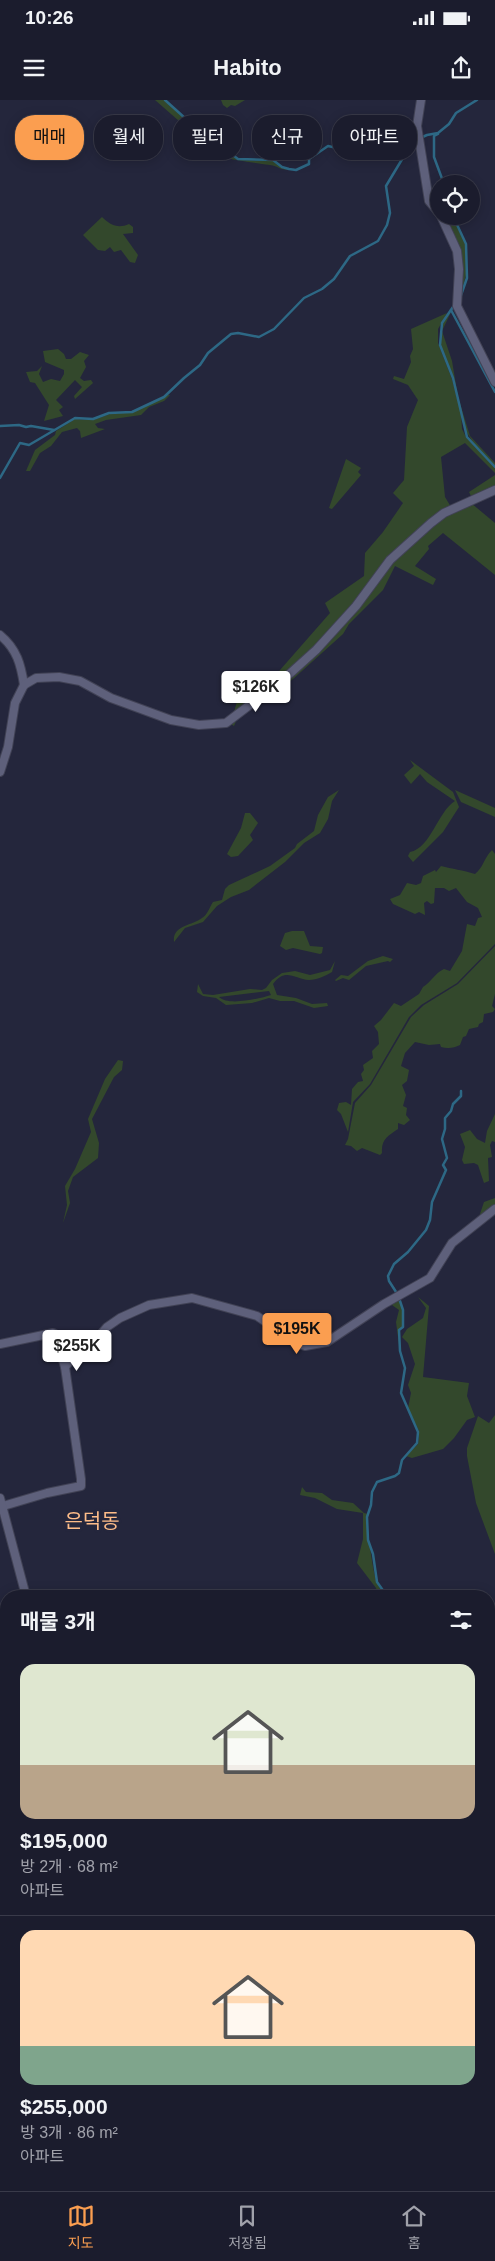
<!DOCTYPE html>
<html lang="ko">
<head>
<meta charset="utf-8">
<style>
	:root { --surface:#1b1c2d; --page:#282939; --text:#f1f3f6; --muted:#a0a1aa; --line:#393a49; --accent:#fb9e50 }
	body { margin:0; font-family:Helvetica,"Noto Sans KR",sans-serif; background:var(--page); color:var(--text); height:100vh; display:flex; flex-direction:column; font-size:19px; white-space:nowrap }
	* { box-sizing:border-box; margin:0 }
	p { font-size:16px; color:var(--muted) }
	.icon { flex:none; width:28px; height:28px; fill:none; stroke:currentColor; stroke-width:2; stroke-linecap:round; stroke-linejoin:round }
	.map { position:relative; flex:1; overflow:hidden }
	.drawer { position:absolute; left:0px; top:1490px; width:495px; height:601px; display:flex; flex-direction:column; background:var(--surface); border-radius:20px 20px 0 0; box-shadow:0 2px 12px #0003,0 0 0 1px var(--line) }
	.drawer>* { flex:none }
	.top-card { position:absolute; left:15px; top:15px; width:465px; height:45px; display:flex; gap:10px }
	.controls { position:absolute; left:430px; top:75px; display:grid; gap:10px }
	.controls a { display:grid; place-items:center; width:50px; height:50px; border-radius:50%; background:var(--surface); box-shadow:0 2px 12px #0003,0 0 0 1px var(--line); font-size:25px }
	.price { position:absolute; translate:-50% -42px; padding:0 11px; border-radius:5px; background:#fff; color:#222; font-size:16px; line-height:32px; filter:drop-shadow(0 1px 2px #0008) }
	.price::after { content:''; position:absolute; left:50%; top:30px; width:15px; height:11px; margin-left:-8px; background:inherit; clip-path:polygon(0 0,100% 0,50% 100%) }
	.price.active { background:var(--accent); color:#111 }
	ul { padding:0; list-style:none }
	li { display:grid; align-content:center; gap:10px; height:265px; padding:0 20px }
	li+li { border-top:1px solid var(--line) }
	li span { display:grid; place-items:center; height:155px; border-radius:15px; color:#555 }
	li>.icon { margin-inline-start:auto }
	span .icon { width:90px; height:90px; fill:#fffc; stroke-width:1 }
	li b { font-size:21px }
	h2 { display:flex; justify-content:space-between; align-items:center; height:60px; padding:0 20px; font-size:21px }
	.chip { padding:0 18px; border-radius:20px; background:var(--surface); box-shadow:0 2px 12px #0003,0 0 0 1px var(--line); font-size:18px; line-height:45px }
	.chip.active { background:var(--accent); color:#111 }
	.status { display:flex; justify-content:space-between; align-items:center; height:35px; padding:0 25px; background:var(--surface); direction:ltr }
	.status svg { height:14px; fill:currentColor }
	header { display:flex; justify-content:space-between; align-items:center; height:65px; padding:0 20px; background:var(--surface); font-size:22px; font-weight:600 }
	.tabs { display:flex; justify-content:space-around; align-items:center; height:70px; border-top:1px solid var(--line); background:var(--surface); font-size:14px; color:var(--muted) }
	.tabs a { display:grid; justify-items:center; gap:2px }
	.tabs .active { color:var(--accent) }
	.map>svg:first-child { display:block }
	.green { fill:#33482c; fill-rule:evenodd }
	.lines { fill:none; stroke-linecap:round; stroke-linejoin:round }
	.stream { stroke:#2d6885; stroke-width:2.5 }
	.street-casing { stroke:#414255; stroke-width:10 }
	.secondary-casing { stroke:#414255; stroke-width:14 }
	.street { stroke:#5e607b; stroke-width:8 }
	.secondary { stroke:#5e607b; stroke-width:11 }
	.labels { text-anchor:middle; stroke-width:5; stroke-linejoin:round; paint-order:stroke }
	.quarter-label { font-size:20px; fill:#fdbc89; stroke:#24263c }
</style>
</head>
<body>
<div class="status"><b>10:26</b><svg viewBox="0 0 49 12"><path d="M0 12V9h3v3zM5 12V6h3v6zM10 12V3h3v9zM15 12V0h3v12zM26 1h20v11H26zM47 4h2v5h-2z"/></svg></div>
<header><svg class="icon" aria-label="menu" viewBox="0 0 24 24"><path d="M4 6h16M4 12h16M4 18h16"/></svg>Habito<svg class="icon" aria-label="share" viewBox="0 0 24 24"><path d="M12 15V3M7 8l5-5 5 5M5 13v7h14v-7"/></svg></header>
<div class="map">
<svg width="495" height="2091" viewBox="0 0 495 2091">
	<rect width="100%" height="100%" fill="#24263c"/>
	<!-- green -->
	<g class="green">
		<path d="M 155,0 L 165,0 L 196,28 L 230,55 L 238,60 L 273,61 L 282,68 L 289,70 C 280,70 278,66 270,65 C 255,63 241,61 226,58 L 225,55 L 198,39 L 185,37 L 187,28 Z"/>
		<polygon points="221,0 245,0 235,6 231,5 227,8 223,5"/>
		<polygon points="443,116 452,116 465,144 467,171 461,195 462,175"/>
		<path d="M 102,117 C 110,125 118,129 129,124 L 133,127 L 133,133 L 123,134 L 138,155 L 135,163 L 130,162 L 121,150 L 114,152 L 110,147 L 105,151 L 98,150 L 83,135 Z"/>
		<polygon points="451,212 442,231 452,261 458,297 470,336 495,363 495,366 474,344 464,328 454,278 440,244 442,224"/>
		<polygon points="447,213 438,229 438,243 452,279 461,313 462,329 466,337 495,368 495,373 465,343 441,357 445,397 451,407 443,411 366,490 317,545 282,577 234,612 238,598 273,578 330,513 325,503 364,476 365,453 383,432 403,403 393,393 404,380 407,327 418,300 408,285 393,279 394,276 404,279 411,262 410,256 413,249 411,229"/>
		<polygon points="58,249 64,254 66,259 71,259 80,252 89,255 84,261 86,267 80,278 84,281 91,280 93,283 75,299 74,296 82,287 75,280 56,300 63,307 59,310 63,316 44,321 49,305 35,283 30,282 26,272 37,271 42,266 39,274 43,282 51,279 60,281 64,274 64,270 45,262 43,251"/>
		<polygon points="168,295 170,295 164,301 149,307 141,315 106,320 95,324 98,328 105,329 81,338 80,331 77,328 62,332 51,346 40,353 30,371 26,371 35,350 55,335 56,331 75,319 93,320 110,314 132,312"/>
		<polygon points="346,359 361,368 358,372 361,375 332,409 329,408"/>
		<polygon points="495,375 495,388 472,398 469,392"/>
		<polygon points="471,403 495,423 495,475 443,433 428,446 429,449 415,466 436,479 433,485 395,466 383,490 349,524 343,534 293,579 237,619 234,626 231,624 231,621 357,510 393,461 445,416"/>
		<path d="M 410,660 L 453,692 L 459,707 L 443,732 L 413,762 L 408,756 L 410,752 C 431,748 438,711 455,701 L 427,682 L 420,674 L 411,684 L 404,675 L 414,666 Z"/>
		<path d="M 339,690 L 332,701 L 328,719 L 320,733 L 304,743 L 285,762 L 249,790 L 231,797 L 217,806 L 203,822 L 185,828 L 174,842 C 172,825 192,826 202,818 C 208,814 209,808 213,802 L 222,800 L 225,789 L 229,785 L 270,766 L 295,748 L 297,744 L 314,731 L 318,715 L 328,697 Z"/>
		<polygon points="455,690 495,708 495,717 461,702"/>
		<polygon points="245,713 250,713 258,723 250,735 253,740 238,756 231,757 227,754 241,728"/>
		<path d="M 492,750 L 495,754 L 495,844 L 457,883 L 421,905 L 409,917 L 370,984 L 353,1002 L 348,1032 L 341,1014 L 337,1010 L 339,1003 L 346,1002 L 351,1005 L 352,989 L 358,982 L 363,981 L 361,974 L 364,970 L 363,965 L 373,958 L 372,951 L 379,944 L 378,932 L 374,926 L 381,920 L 394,903 L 401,906 L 419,894 L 423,887 C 431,882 435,873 444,869 L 450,871 L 462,851 L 467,824 L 475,826 L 478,818 L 482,817 L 478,808 L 467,802 L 456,788 L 449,791 L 444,788 L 435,788 L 434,803 L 431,804 L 427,801 L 424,803 L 425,815 L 419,812 L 415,814 L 393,804 L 390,799 L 400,795 L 407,783 L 416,785 L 421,783 L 423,776 L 435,770 L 436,772 L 441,766 C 452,769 463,770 475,774 C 483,768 484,758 492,750 Z"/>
		<polygon points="292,831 304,831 310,846 323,847 322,853 320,854 293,848 286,850 280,846 285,833"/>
		<path d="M 495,846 L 495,894 L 492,906 L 495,909 L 493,912 L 484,914 L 483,922 L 479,924 L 478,927 L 469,929 L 466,936 L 463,937 L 460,945 C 454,948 448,949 441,947 L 440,944 L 429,945 L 415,942 L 405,953 L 401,966 L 409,970 L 407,981 L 402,985 L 406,995 L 403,1006 L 407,1008 L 406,1015 L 410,1020 L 404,1025 L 398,1023 L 398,1029 C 388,1036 381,1039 382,1053 L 380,1055 L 362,1048 L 357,1051 L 351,1046 L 345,1045 L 348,1039 L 355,1003 L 371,985 L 411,917 L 424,905 L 458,884 Z"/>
		<polygon points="383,856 393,859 390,862 388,861 366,866 349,880 343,878 336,881 335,880 341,875 348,876 368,861"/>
		<path d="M 335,861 L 332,872 C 325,876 317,880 309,880 C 295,879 285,867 273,884 L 277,895 L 296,898 L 312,904 L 327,903 L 328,906 L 314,908 L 294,901 L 280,901 L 269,898 L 252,903 L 226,905 L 216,898 L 203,896 L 197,892 L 198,884 L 203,894 L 213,895 L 250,889 L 262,890 L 266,888 L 272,880 L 282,873 L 295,871 L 310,875 L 330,870 ZM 269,891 L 271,895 C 258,899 228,906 219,897 Z"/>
		<polygon points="118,960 123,961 122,970 114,977 92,1019 99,1043 98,1058 73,1077 68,1091 70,1103 63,1123 67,1105 65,1086 75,1069 91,1032 88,1019 105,979"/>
		<polygon points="495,1014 495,1042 492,1041 490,1045 492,1057 488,1058 489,1081 484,1083 478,1065 474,1063 464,1064 462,1060 465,1047 460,1034 470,1030 477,1039 485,1043 487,1031"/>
		<polygon points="495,1098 495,1106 479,1117 484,1102"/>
		<polygon points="398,1196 402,1210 403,1227 399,1230 399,1245 396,1222 399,1210 389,1203"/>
		<polygon points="418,1197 429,1206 423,1277 469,1283 467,1296 475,1317 467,1320 454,1338 443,1349 412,1358 406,1356 418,1344 419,1338 419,1331 408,1308 411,1293 408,1285 415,1264 408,1243 402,1237 407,1229 423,1218 426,1208"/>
		<polygon points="495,1315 495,1454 476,1403 467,1356 467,1348 478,1316 489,1323"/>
		<path d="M 302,1387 L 306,1392 L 322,1393 L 332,1400 L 353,1403 L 364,1413 L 368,1414 C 366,1424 373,1473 377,1483 C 379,1488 383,1492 386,1496 L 378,1496 L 376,1488 L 357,1463 L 363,1439 L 363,1413 L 337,1409 L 315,1398 L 300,1395 Z"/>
		<polygon points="489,1722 495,1723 495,1752 489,1753"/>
	</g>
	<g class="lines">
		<!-- stream -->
		<g class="stream">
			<polyline points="165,0 196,28 238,59 273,60 282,67 289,69 296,70 309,64 309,59 328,46 337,48 341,45 346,46 379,41 406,52"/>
			<polyline points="438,34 434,36 434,57 444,84"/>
			<polyline points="453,116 466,144 467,178 460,198"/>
			<polyline points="455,204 442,223 440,245 453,278 467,337 495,367"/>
			<polyline points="451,210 495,292"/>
			<polyline points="0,326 19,325 26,327 31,326 54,330"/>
			<polyline points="0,378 20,343 29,345 75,318 93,319 109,313 132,312 164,297 184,278 200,265 208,253 231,234 238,233 259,237 274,229 304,198 322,189 334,179 350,156 378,141 387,125 390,113 386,86 410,46 416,40 427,35 438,33 449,24 456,13 477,0"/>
			<polyline points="387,1496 377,1482 373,1454 368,1440 367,1417 371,1405 372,1392 377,1382 395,1376 399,1373 402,1360 417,1343 418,1332 401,1293 405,1268 400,1251 399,1230 403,1227 403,1210 398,1195 389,1181 388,1176 394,1164 408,1152 426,1130 430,1120 432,1102 446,1070 443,1065 447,1058 442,1039 445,1029 445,1018 451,1011 453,1004 461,996 461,991"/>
			<polyline points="0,2053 6,2062"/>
			<polyline points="31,2085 35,2091"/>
			<polyline points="97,2091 107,2085"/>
		</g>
		<!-- street casing -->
		<g class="street-casing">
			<g id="street">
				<polyline points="421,0 417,26 429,101 439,113"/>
				<polyline points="441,116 457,151 459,169 457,206 495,282"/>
				<path d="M 0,535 C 17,549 21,565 24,585"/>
				<polyline points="0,672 8,647 15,603 24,585 36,578 59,577 80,581 111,598 171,620 199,625 226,623 285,578 316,550 356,506 390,460 431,423 444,413 495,390"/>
				<polyline points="0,1244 53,1233 55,1234 65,1267 81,1379 81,1386 47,1393 0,1407"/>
				<polyline points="65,1267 76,1254 96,1240 107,1227 120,1218 149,1205 192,1198 257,1216 296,1243 305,1246 327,1242 384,1204 430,1178 452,1143 495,1109"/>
				<polyline points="0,1398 26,1496"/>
				<polyline points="489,1580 495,1574"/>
				<polyline points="489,1606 495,1603"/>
				<polyline points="489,1653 495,1659"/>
				<polyline points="489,1802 495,1804"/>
			</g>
		</g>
		<!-- secondary casing -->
		<g class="secondary-casing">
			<g id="secondary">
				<polyline points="0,1730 6,1748"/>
				<polyline points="136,2085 138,2091"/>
			</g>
		</g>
		<!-- street -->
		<use href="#street" class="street"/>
		<!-- secondary -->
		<use href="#secondary" class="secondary"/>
	</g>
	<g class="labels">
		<!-- quarter labels -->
		<g class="quarter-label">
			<text x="92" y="1428">은덕동</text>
		</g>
	</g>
</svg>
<div class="controls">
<a><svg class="icon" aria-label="locate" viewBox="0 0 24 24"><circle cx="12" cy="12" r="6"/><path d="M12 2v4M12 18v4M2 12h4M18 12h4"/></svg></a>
</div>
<b class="price" style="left:256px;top:613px">$126K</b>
<b class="price active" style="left:297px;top:1255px">$195K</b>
<b class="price" style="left:77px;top:1272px">$255K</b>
<div class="top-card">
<a class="chip active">매매</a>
<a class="chip">월세</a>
<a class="chip">필터</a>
<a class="chip">신규</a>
<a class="chip">아파트</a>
</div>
<section class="drawer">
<h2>매물 3개<svg class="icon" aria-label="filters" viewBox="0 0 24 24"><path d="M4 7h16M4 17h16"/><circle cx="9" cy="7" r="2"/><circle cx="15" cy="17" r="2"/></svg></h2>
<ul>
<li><span style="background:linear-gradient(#dfe7d0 65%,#b9a48a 0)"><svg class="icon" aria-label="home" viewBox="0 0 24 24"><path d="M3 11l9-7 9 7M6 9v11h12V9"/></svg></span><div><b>$195,000</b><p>방 2개 · 68 m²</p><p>아파트</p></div></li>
<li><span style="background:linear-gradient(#ffd9b3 75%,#7fa58c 0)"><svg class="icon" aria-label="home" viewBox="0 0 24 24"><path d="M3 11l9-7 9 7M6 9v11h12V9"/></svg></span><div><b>$255,000</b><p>방 3개 · 86 m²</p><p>아파트</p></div></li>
</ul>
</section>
</div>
<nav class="tabs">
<a class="active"><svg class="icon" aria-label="map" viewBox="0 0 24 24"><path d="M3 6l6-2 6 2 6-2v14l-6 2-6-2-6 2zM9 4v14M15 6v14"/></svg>지도</a>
<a><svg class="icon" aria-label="saved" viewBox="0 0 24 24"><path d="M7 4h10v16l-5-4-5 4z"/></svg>저장됨</a>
<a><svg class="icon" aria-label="home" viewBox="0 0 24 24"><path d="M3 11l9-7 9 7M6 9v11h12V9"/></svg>홈</a>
</nav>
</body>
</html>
